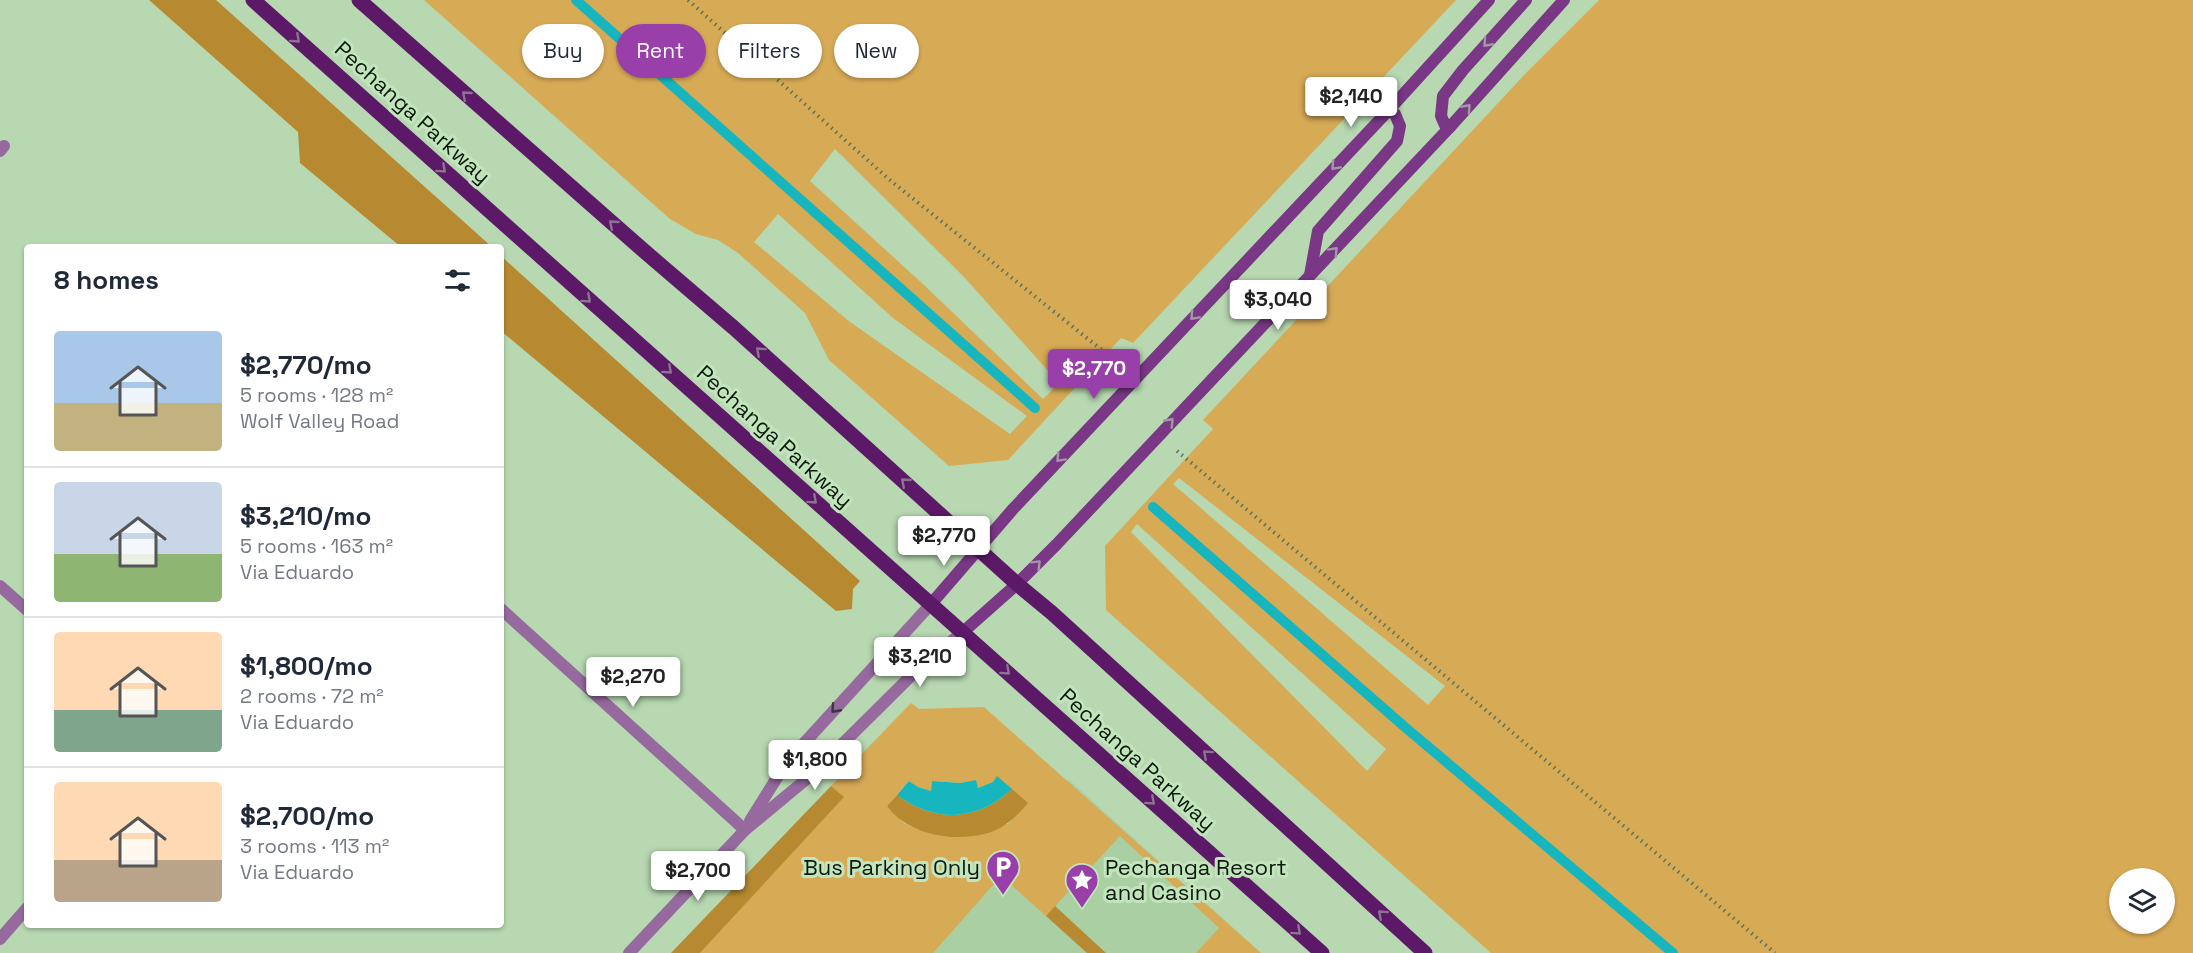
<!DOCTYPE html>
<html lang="en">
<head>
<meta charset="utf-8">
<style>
	:root { --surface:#fff; --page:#f6f6f7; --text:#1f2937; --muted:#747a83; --line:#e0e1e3; --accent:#993faa }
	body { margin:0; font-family:"Space Grotesk",sans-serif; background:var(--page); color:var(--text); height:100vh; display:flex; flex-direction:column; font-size:22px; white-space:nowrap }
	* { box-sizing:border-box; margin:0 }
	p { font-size:20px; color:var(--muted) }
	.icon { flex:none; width:33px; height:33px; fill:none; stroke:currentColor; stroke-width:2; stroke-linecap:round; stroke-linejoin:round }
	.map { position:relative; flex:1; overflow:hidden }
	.panel { position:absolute; left:24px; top:244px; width:480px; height:684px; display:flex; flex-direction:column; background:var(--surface); border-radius:6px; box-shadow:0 2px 4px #0004 }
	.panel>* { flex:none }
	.top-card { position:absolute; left:522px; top:24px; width:570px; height:54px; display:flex; gap:12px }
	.controls { position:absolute; left:2109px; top:868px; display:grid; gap:12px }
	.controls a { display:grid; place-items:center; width:66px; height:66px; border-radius:50%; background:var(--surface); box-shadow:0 2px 4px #0004; font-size:30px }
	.price { position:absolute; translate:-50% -51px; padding:0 14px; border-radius:6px; background:#fff; color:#222; font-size:20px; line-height:39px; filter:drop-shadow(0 2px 3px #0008) }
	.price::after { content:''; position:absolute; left:50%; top:36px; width:18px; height:14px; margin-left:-9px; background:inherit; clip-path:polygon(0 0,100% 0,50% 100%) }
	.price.current { background:var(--accent); color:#fff }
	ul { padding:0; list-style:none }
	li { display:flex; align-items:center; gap:18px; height:150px; padding:0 30px }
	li+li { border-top:2px solid var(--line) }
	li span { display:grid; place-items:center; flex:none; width:168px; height:120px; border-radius:6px; color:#555 }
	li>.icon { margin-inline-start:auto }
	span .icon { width:72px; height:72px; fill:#fffc; stroke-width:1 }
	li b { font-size:26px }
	h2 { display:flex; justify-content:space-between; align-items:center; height:72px; padding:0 30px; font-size:26px }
	.chip { padding:0 21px; border-radius:27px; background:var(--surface); box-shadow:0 2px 4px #0004; font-size:21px; line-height:54px }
	.chip.current { background:var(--accent); color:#fff }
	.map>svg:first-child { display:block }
	.built { fill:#a9cfa3 }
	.green { fill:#d7aa56; fill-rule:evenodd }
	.forest { fill:#b78a31 }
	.water { fill:#17b6be }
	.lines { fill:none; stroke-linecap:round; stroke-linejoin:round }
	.stream { stroke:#17b6be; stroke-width:10 }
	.path { stroke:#5d7359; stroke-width:4; stroke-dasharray:1.5 4.5; stroke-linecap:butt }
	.minor { stroke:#966a9f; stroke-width:12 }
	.secondary { stroke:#793786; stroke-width:12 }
	.primary { stroke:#5c1968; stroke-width:15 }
	.oneway { stroke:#8a758f }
	.oneway2 { stroke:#a297a5 }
	.oneway3 { stroke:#3d353f }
	.labels { text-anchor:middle; stroke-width:6; stroke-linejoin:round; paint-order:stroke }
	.street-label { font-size:22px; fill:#0d190b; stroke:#c3e5be }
	.poi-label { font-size:22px; fill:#0d190b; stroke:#c3e5be; text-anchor:end }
</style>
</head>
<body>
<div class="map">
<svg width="2193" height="953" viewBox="0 0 2193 953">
	<rect width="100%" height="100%" fill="#b7d8b1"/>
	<!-- built -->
	<polygon class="built" points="1068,779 1261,953 913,953"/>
	<!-- green -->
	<g class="green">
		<path d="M 424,0 L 1456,0 L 1133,343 L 1121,338 L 1008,460 L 949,466 L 829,360 L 805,313 L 738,253 L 718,240 L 696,234 L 670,219 ZM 835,149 L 964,277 L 1059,383 L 1043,399 L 924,285 L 810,181 ZM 778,214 L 893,318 L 1027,416 L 1010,434 L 850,322 L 754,242 Z"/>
		<path d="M 1599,0 L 2193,0 L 2193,953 L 1491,953 L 1106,610 L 1105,546 L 1213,429 L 1203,420 L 1527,72 ZM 1179,478 L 1445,686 L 1428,705 L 1173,484 ZM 1137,524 L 1386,749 L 1367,771 L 1131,532 ZM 2120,879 L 2164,879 L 2164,924 L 2120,924 Z"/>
		<path d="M 911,703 L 919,709 L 984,707 L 1261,953 L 1196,953 L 1219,928 L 1120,836 L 1046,916 L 1001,876 L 933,953 L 700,953 L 843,797 L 831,786 ZM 976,780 L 978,788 L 993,782 L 1027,803 L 1008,824 L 918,830 L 904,823 L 887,806 L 909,781 L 918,787 L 931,791 L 932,781 L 960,783 Z"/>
	</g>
	<!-- forest -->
	<g class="forest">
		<polygon points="149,0 216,0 492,247 401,247 300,163 298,132"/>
		<polygon points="501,256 860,581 853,589 852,609 836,611 501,331"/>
		<polygon points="831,786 844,797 700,953 671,953"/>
		<path d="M 1012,789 L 1028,803 C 1017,816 1005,828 988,833 C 954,843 908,835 887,806 L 897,795 C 935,823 977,822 1012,789 Z"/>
		<polygon points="1055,906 1106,953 1087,953 1046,916"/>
	</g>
	<!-- water -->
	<path class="water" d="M 997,776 L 1012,789 C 977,822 935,823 897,795 L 909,781 L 918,787 L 931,791 L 932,781 L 960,783 L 976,780 L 978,788 L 993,782 Z"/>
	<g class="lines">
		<!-- stream -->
		<g class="stream">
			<polyline points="576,0 1035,408"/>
			<polyline points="1153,507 1406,728 1673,953"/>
		</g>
		<!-- path -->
		<g class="path">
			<polyline points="688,0 891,181 1118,363"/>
			<polyline points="1177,451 1775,953"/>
		</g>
		<!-- minor -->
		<g class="minor">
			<polyline points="0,151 4,146"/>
			<polyline points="0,586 27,610"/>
			<polyline points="501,609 745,830"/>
			<polyline points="750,821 786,763 931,604"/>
			<polyline points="0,939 27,908"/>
			<polyline points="629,953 745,830 809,777 922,665 963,632"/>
		</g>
		<!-- secondary -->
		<g class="secondary">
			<polyline points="1450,127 1445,125 1441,116 1443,96 1463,70 1526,0"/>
			<polyline points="1310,275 1318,231 1397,141 1400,126 1395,114 1388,111"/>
			<polyline points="931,604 1013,509 1388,111 1489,0"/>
			<polyline points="963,632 1017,584 1056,545 1450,127 1564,0"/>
		</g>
		<!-- primary -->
		<g class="primary">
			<polyline points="253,0 1322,953"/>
			<polyline points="359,0 643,250 734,328 1017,584 1052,613 1425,953"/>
		</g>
	</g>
	<!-- one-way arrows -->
	<defs><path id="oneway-chevron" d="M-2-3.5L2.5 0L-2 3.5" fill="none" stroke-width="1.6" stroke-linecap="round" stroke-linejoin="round" transform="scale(1.5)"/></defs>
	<g class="oneway">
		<use href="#oneway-chevron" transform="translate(296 39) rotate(42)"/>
		<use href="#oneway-chevron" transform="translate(466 95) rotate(-139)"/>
		<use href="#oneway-chevron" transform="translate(442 169) rotate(42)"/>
		<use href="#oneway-chevron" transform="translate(613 224) rotate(-139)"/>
		<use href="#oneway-chevron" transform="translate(587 299) rotate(42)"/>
		<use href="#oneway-chevron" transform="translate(760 351) rotate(-138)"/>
		<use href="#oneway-chevron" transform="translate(668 370) rotate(42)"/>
		<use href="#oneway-chevron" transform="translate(905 482) rotate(-139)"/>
		<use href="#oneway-chevron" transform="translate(813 500) rotate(42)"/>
		<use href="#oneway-chevron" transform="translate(1006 671) rotate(42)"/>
		<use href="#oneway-chevron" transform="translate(1207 754) rotate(-138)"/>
		<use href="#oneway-chevron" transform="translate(1151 801) rotate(42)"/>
		<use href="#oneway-chevron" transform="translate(1382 914) rotate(-138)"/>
		<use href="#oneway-chevron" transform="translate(1297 931) rotate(42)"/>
	</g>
	<g class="oneway2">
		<use href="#oneway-chevron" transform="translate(1487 43) rotate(132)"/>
		<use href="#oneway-chevron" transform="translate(1467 108) rotate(-48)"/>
		<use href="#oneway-chevron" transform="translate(1335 166) rotate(133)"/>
		<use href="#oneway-chevron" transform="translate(1334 251) rotate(-47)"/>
		<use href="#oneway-chevron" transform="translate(1194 316) rotate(133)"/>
		<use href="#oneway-chevron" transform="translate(1170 422) rotate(-46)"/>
		<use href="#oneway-chevron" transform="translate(1060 458) rotate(133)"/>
		<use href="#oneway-chevron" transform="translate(1037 564) rotate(-45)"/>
	</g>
	<use class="oneway3" href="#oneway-chevron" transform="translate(835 709) rotate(132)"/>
	<!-- icons -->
	<defs>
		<g id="parking-pin" transform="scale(1.725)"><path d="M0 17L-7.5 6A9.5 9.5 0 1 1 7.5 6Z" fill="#993faa" stroke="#c3e5be"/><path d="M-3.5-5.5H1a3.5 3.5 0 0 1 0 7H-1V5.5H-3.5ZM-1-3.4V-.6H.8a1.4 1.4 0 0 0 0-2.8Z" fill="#fff"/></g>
		<g id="sight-pin" transform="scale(1.725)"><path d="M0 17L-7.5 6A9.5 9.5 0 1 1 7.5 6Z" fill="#993faa" stroke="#c3e5be"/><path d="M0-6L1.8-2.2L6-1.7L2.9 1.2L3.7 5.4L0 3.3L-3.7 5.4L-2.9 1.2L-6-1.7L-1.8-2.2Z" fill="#fff"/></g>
	</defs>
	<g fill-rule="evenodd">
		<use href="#parking-pin" x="1003" y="867"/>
		<use href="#sight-pin" x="1082" y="880"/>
	</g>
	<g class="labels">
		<!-- street labels -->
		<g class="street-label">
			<text transform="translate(413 112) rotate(42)" y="8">Pechanga Parkway</text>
			<text transform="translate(775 436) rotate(42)" y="8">Pechanga Parkway</text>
			<text transform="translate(1138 759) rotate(42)" y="8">Pechanga Parkway</text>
		</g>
		<!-- poi labels -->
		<g class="poi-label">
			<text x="980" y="875">Bus Parking Only</text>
			<text x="1105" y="875" text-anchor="start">Pechanga Resort<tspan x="1105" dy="25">and Casino</tspan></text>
		</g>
	</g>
</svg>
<div class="controls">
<a><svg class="icon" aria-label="layers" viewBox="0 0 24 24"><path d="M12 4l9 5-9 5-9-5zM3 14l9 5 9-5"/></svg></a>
</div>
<b class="price" style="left:1351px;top:128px">$2,140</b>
<b class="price" style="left:1278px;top:331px">$3,040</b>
<b class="price current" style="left:1094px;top:400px">$2,770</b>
<b class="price" style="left:944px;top:567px">$2,770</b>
<b class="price" style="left:920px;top:688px">$3,210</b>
<b class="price" style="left:633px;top:708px">$2,270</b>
<b class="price" style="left:815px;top:791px">$1,800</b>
<b class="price" style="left:698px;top:902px">$2,700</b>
<div class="top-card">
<a class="chip">Buy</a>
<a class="chip current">Rent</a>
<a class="chip">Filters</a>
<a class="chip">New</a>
</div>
<section class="panel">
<h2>8 homes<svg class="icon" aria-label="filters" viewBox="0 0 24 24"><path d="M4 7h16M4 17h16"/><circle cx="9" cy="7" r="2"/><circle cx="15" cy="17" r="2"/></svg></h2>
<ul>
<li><span style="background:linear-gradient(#a9c7e8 60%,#c2b280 0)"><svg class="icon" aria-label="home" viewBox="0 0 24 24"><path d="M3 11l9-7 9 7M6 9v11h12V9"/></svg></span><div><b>$2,770/mo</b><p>5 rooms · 128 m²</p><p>Wolf Valley Road</p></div></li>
<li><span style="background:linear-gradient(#c9d6e8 60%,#8fb573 0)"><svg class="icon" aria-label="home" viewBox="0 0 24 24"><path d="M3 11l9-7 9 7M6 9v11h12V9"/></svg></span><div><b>$3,210/mo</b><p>5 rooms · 163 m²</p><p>Via Eduardo</p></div></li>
<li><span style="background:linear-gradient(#ffd9b3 65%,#7fa58c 0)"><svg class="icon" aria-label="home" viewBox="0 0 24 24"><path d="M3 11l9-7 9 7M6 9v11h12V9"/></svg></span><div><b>$1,800/mo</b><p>2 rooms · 72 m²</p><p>Via Eduardo</p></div></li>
<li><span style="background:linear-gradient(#ffd9b3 65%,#b9a48a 0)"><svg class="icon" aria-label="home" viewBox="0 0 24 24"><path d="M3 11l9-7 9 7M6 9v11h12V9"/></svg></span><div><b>$2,700/mo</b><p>3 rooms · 113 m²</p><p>Via Eduardo</p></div></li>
</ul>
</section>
</div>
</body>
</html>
